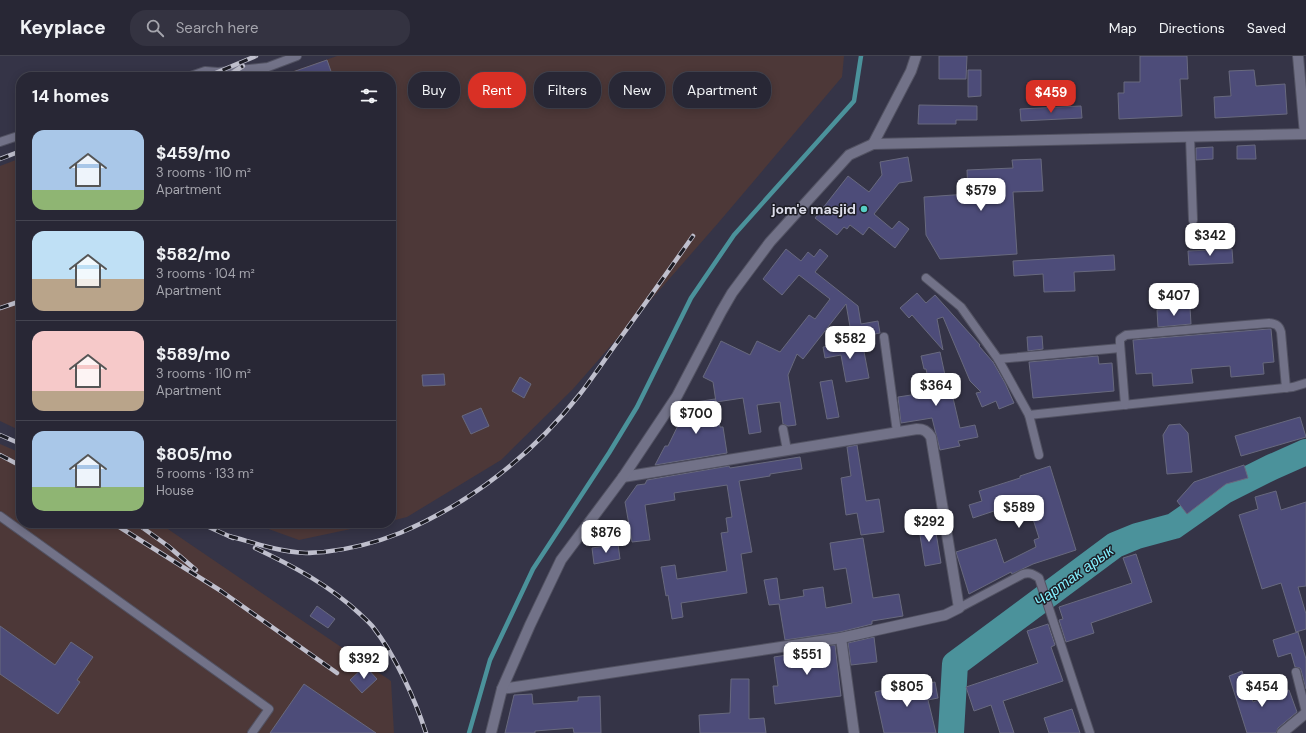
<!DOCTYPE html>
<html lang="en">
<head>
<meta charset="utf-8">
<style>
	:root { --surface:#282735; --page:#343341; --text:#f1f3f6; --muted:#a5a5ad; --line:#444450; --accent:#d93025 }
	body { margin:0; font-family:"DM Sans",sans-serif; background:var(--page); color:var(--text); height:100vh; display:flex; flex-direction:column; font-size:15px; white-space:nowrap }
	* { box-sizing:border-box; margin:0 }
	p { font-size:13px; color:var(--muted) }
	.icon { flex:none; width:22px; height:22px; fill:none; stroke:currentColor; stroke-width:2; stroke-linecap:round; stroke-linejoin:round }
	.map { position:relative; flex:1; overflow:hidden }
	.sheet { position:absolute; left:16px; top:16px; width:380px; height:456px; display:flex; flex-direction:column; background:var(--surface); border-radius:16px; box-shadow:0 2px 10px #0003,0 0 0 1px var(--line) }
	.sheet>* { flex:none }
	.guide { position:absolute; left:408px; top:16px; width:380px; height:36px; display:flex; gap:8px }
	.price { position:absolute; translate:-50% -34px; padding:0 9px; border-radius:8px; background:#fff; color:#222; font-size:13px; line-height:26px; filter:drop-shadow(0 1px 2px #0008) }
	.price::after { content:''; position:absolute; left:50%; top:24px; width:12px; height:9px; margin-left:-6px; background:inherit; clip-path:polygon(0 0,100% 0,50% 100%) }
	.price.current { background:var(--accent); color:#fff }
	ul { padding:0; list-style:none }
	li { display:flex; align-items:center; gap:12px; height:100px; padding:0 16px }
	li+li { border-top:1px solid var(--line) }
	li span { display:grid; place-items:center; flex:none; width:112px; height:80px; border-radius:12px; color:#555 }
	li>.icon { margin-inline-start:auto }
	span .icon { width:48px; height:48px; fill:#fffc; stroke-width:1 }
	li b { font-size:17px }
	h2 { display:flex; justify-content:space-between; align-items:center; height:48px; padding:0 16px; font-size:17px }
	.tag { padding:0 14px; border-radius:16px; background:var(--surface); box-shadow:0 2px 10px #0003,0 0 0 1px var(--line); font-size:14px; line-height:36px }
	.tag.current { background:var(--accent); color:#fff }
	header { display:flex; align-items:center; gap:24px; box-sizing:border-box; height:56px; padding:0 20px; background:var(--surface); border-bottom:1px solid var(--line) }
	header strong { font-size:19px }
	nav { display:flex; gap:22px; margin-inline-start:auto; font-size:14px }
	.search { width:280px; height:36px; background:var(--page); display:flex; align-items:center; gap:10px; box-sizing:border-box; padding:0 14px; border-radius:16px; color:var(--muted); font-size:15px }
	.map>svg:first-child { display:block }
	.industrial { fill:#4d3838 }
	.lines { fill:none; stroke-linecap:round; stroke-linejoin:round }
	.stream { stroke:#4b929b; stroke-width:4.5 }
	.river { stroke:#4b929b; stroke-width:26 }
	.building { fill:#4d4c79; stroke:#68697e }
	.service-casing { stroke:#525262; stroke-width:10 }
	.minor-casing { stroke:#525262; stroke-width:12 }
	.service { stroke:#727288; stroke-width:8 }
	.minor { stroke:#727288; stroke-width:10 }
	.rail-casing { stroke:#bfbfcd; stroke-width:4.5 }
	.rail { stroke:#1d1d25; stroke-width:3; stroke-dasharray:9; stroke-linecap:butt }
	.poi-dot { fill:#56cec4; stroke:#1d1d25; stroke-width:1.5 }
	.labels { text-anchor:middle; stroke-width:3; stroke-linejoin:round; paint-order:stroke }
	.poi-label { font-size:14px; font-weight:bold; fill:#dedeeb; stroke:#1d1d25; text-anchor:end }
	.water-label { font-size:15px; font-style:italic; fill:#83f1ff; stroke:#1d1d25 }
</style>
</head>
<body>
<header>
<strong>Keyplace</strong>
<div class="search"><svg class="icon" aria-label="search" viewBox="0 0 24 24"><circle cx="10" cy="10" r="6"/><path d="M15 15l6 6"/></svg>Search here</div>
<nav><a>Map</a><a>Directions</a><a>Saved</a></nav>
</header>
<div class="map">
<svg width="1306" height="677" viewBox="0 0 1306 677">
	<rect width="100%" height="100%" fill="#353447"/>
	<!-- industrial -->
	<g class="industrial">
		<polygon points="337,0 844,0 842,21 719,166 573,333 501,404 407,461 391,465 391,21 276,21"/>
		<polygon points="21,102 21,375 0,365 0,110"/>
		<polygon points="0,388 21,397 21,467 159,467 391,625 394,677 0,677"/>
		<polygon points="252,467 379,467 299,484"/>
	</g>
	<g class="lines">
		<!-- stream -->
		<polyline class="stream" points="469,677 490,604 533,513 609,397 637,351 691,242 734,179 854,45 861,0"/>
		<!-- river -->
		<polyline class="river" points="951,677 955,608 1115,489 1137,480 1174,470 1224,435 1272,411 1306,396"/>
	</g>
	<!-- building -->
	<g class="building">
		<polygon points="939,0 967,0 966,23 939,23"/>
		<polygon points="1140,0 1187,0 1188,23 1180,23 1182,60 1119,63 1118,37 1124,37 1124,26 1140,26"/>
		<polygon points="327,4 333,21 284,21 284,19"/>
		<polygon points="968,14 981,14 981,40 968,41"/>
		<polygon points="1254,14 1256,30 1285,28 1287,58 1215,62 1214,41 1231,40 1229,15"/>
		<polygon points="919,49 977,50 977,64 956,64 956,68 918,68"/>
		<polygon points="1081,50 1082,62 1021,65 1020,53"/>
		<polygon points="1255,89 1256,103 1237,103 1237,90"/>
		<polygon points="1213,91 1213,103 1196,104 1196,92"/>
		<polygon points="908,101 912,125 899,127 874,158 892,173 899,165 909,173 895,192 869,171 863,179 850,169 847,173 844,171 837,179 815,162 848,120 869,136 882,119 880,106"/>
		<polygon points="1041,103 1043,135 1013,136 1017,198 940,203 926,179 924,141 968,138 967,114 1013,112 1012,104"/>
		<polygon points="786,193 801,205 808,196 814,201 820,193 828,200 815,216 858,250 861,268 878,265 880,277 852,282 846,248 803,303 797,298 788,319 796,369 788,370 783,368 780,346 757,349 761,376 749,378 743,342 716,346 713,326 703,321 721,285 750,299 757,285 780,296 809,259 815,263 830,243 799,219 782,239 763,223"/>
		<polygon points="1232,193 1233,207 1189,209 1188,195"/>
		<polygon points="1114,199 1115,214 1074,216 1075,235 1044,236 1043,218 1014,220 1013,205"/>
		<polygon points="917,237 926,247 935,239 980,289 979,290 993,306 1005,327 1014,347 999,353 996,345 982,351 976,337 981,336 970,325 943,261 937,263 943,294 912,259 909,262 900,252"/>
		<polygon points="1190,251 1191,268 1158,271 1157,254"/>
		<polygon points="1269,273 1271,273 1274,306 1263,307 1264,318 1231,321 1230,310 1191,313 1193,327 1153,330 1152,317 1136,318 1133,284"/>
		<polygon points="1042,280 1043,293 1028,295 1027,281"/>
		<polygon points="862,285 869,322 846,326 841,299 825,302 823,291"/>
		<polygon points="940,296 950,342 953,342 960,372 975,369 978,381 958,385 960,390 940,394 932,362 901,367 898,341 931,336 926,313 924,313 921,300"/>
		<polygon points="1098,300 1099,308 1112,307 1114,335 1033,342 1029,306"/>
		<polygon points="444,318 445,329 423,330 422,319"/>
		<polygon points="520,321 531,328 524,342 512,335"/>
		<polygon points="832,324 839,361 827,363 820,326"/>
		<polygon points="715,343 720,371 723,371 727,397 655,409 665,390 668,390 689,347"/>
		<polygon points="481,352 489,370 471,378 462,360"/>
		<polygon points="1300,361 1306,381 1241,400 1235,380"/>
		<polygon points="1180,368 1188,377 1192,416 1167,418 1163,379 1169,369"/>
		<polygon points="857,389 866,445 879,443 884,476 861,479 857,457 846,459 841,422 851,420 847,391"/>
		<polygon points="800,401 802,413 770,418 770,420 739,425 752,496 741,498 747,537 681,547 683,561 672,563 668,539 666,540 661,511 675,509 677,523 727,515 721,477 728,476 726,462 732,461 727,429 674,437 675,444 645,449 650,484 632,486 625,446 637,429 645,428 647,424 729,410 730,412"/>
		<polygon points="1244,409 1248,422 1226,428 1187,458 1177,445 1194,426"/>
		<polygon points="1050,410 1076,494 1033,508 1012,518 1011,516 969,538 956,496 996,483 1004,507 1036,491 1034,484 1039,482 1027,444 973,462 969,449 982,445 979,435 1020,422 1020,420"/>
		<polygon points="1276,435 1281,454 1306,446 1306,530 1298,531 1306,558 1306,573 1296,576 1281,527 1262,533 1239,459 1258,453 1255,441"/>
		<polygon points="934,465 941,507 925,510 918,467"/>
		<polygon points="863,482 873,542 899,538 903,560 872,565 872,568 840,576 785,584 779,548 769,549 764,524 777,522 780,544 804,540 803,534 823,531 826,552 852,547 846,512 834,514 830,487"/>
		<polygon points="618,488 620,503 594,508 592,492"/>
		<polygon points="1136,498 1152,546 1091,567 1094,577 1066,586 1059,564 1063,563 1059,551 1132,527 1123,502"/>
		<polygon points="317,550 335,563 328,572 310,560"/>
		<polygon points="1048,568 1055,589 1051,591 1063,625 1003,645 1014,677 1000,677 991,649 974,655 966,631 1038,607 1027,575"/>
		<polygon points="0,570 55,609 71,586 93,601 77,624 80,626 58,658 0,618"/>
		<polygon points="1298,576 1306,603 1306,633 1301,614 1300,612 1295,611 1291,597 1278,601 1273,584"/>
		<polygon points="874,581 877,606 851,609 848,587"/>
		<polygon points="835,589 841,640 775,648 773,630 778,630 774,601 787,599 787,597"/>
		<polygon points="365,610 377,623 362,637 350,624"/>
		<polygon points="1242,615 1253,646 1289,634 1297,656 1278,672 1276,677 1247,677 1229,620"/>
		<polygon points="731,623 749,623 749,663 764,662 766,677 700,677 699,659 730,657"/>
		<polygon points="923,625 924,628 935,626 938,642 928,644 936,677 884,677 875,636"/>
		<polygon points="304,628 376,677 270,677"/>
		<polygon points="532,638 533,648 578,645 578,641 600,640 601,677 574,677 573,672 535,675 535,677 505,677 514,639"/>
		<polygon points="1072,653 1080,677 1049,677 1044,662"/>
	</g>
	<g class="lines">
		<!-- service casing -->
		<g class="service-casing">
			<g id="service">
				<polyline points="188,21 205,15 218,16 268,11 297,0"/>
				<polyline points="1190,81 1193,164"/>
				<polyline points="0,86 21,79"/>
				<polyline points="926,222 961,251 998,303 1029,359 1293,331 1306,327"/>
				<polyline points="884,281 897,376"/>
				<polyline points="998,303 1120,292"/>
				<path d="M 1125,349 L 1120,287 L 1120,283 L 1126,279 L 1269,267 C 1276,268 1279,269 1281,276 L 1286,332"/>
				<polyline points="1029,359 1039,399"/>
				<polyline points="783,373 787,394"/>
				<polyline points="0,460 269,653 252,677"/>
				<path d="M 959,552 L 1023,518 C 1030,516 1033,518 1039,522 L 1090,677"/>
				<polyline points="1296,616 1306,656"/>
			</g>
		</g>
		<!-- minor casing -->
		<g class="minor-casing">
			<g id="minor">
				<polyline points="1298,0 1305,78"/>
				<polyline points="873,88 911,15 916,0"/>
				<polyline points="841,582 854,677"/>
				<path d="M 502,633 L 841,582 L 945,559 L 959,552 L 931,381 C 927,375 924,373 917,373 L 623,421"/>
				<polyline points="491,677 502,633 530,569 561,504 623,421 677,340 721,256 732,237 770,186 849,99 873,88 1306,78"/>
				<polyline points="1282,677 1306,657"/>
			</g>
		</g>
		<!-- service -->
		<use href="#service" class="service"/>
		<!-- minor -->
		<use href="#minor" class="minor"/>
		<!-- rail casing -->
		<g class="rail-casing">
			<g id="rail">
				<polyline points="206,21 256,0"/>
				<polyline points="226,21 243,10"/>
				<polyline points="0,103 21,95"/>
				<polyline points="0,252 21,245"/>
				<polyline points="0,379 21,388"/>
				<polyline points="0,399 21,410"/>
				<polyline points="113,467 221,535 337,617"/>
				<polyline points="136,467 168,490 196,514"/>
				<polyline points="200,467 233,482"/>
				<path d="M 229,480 C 255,487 279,496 306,497 C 312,497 318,496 324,496 C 350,493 375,487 400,477 C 471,447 533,398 580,338 C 594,320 607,300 621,281 C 645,248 669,214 693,180"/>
				<path d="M 255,492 C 293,510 329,529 360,558 C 364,562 369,566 373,571 C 395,599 415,643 426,677"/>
			</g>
		</g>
		<!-- rail -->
		<use href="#rail" class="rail"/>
	</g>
	<!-- markers -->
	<circle class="poi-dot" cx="864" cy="153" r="4"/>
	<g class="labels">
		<!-- poi labels -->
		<g class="poi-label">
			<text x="856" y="158">jom'e masjid</text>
		</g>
		<!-- water labels -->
		<g class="water-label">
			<text transform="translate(1074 520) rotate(-36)" y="5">Чартак арык</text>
		</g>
	</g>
</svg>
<b class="price current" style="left:1051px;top:58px">$459</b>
<b class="price" style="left:981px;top:156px">$579</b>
<b class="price" style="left:1210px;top:201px">$342</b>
<b class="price" style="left:1174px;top:261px">$407</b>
<b class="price" style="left:850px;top:304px">$582</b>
<b class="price" style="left:936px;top:351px">$364</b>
<b class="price" style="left:696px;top:379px">$700</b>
<b class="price" style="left:1019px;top:473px">$589</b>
<b class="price" style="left:929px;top:487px">$292</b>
<b class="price" style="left:606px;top:498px">$876</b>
<b class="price" style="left:807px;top:620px">$551</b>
<b class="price" style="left:364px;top:624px">$392</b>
<b class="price" style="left:907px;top:652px">$805</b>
<b class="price" style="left:1262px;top:652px">$454</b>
<div class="guide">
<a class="tag">Buy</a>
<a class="tag current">Rent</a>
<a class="tag">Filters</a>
<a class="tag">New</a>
<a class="tag">Apartment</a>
</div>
<section class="sheet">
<h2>14 homes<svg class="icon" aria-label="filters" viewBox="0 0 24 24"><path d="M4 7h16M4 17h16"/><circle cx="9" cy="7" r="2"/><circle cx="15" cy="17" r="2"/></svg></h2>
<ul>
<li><span style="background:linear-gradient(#a9c7e8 75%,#8fb573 0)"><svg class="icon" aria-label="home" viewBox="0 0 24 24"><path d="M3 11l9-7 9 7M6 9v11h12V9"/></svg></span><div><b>$459/mo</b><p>3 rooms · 110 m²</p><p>Apartment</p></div></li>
<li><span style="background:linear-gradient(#bfe0f5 60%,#b9a48a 0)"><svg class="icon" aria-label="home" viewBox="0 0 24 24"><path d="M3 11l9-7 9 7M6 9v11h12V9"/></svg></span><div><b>$582/mo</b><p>3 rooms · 104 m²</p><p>Apartment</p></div></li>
<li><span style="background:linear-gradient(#f6c9c9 75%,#b9a48a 0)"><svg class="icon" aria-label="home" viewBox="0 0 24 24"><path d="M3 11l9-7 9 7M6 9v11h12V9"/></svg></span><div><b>$589/mo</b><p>3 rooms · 110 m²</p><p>Apartment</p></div></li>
<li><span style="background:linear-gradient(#a9c7e8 70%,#8fb573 0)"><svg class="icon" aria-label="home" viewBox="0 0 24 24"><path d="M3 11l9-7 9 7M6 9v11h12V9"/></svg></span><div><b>$805/mo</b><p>5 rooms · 133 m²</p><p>House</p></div></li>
</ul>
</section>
</div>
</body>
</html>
